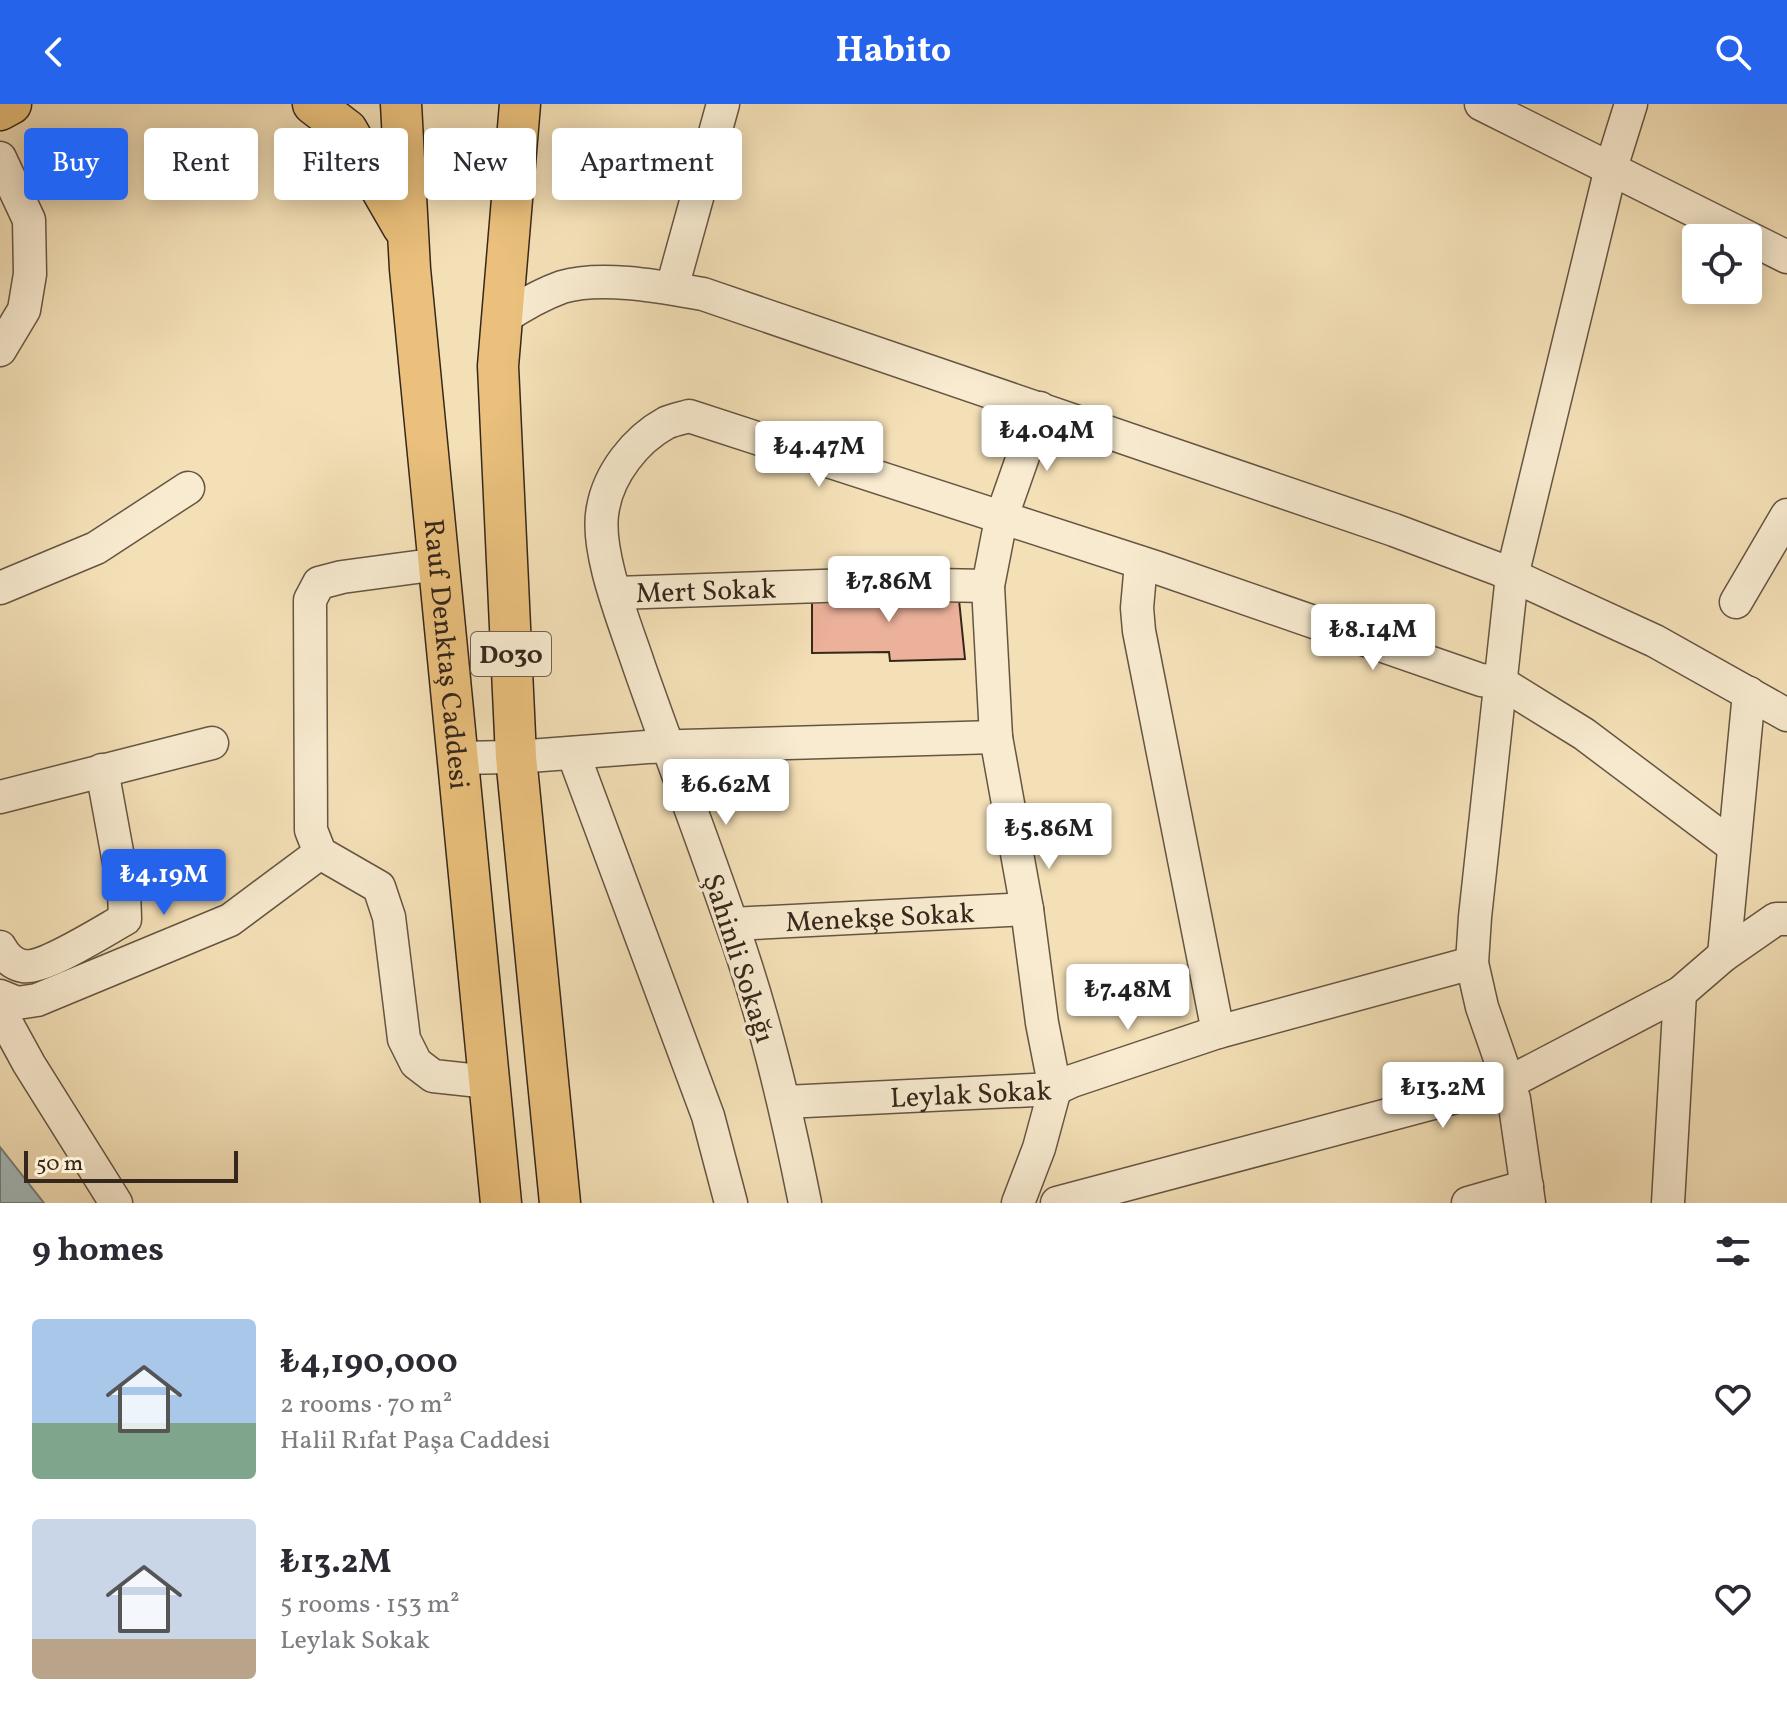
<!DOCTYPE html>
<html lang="en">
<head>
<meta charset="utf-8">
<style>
	:root { --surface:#fff; --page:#f7f7f7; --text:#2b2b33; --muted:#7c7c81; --accent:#2563eb }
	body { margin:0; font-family:Vollkorn,serif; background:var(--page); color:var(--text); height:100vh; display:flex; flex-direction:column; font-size:30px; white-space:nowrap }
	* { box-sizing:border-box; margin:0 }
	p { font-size:26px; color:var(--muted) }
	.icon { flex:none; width:44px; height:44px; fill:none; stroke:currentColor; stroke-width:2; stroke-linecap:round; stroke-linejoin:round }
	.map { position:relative; height:1099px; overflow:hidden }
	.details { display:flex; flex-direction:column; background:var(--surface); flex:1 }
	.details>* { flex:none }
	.top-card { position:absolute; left:24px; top:24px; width:800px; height:72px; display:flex; gap:16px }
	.controls { position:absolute; left:1682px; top:120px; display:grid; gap:16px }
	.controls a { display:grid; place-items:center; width:80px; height:80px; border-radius:8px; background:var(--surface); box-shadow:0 4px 20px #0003; font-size:40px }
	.scale { position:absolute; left:24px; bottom:20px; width:214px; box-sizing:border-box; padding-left:8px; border:4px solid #36271c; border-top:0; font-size:22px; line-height:28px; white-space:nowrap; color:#36271c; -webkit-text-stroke:6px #f8ebd0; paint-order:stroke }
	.price { position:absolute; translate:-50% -68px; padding:0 18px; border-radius:8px; background:#fff; color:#222; font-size:26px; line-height:52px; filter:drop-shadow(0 2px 4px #0008) }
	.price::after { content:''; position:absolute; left:50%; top:48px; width:24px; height:18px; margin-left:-12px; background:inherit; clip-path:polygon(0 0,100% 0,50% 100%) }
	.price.current { background:var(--accent); color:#fff }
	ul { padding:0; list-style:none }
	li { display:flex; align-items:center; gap:24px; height:200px; padding:0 32px }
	li span { display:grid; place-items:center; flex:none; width:224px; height:160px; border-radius:8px; color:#555 }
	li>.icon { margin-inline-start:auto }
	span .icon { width:96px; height:96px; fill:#fffc; stroke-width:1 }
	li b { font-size:34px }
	h2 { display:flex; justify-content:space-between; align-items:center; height:96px; padding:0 32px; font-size:34px }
	.pill { padding:0 28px; border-radius:8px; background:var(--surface); box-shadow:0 4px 20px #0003; font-size:28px; line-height:72px }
	.pill.current { background:var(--accent); color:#fff }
	header { display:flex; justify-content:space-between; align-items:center; height:104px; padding:0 32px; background:var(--accent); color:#fff; font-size:36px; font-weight:700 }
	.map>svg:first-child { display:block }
	.water { fill:#a2babb; stroke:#777f7b; stroke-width:2 }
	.building { fill:#ecb19a; stroke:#36271c; stroke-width:2 }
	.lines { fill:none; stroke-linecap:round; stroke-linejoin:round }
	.minor-casing { stroke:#665543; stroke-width:35 }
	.major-casing { stroke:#36271c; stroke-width:43 }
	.path { stroke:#36271c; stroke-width:5; stroke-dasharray:6 4; stroke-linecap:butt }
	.minor { stroke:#f8ebd0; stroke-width:32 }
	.major { stroke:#eac07c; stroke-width:40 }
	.labels { text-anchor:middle; stroke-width:7; stroke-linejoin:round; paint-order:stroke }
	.shield { fill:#f8ebd0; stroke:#706252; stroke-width:2 }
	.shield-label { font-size:26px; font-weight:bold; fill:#36271c }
	.street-label { font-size:28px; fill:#36271c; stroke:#f8ebd0 }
</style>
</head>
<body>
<header><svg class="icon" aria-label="back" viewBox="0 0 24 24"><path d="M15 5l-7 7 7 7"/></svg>Habito<svg class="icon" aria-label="search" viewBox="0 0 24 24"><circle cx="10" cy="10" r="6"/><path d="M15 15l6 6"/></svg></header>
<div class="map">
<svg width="1787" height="1099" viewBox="0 0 1787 1099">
	<rect width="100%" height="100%" fill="#f4e0b7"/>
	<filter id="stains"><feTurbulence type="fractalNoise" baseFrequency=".0025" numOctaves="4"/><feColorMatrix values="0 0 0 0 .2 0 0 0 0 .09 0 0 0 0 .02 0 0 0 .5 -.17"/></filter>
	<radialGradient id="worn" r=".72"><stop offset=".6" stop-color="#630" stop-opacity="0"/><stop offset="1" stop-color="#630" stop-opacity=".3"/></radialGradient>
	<!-- water -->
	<polygon class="water" points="0,1043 44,1099 0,1099"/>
	<!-- building -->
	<polygon class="building" points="958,486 965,555 890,557 889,548 812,549 812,487"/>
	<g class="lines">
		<!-- minor casing -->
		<g class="minor-casing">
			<g id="minor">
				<polyline points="1481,0 1787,153"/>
				<polyline points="0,54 29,116 30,170 24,206 0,246"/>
				<polyline points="672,184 723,0"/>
				<path d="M 502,215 C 521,202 540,191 562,183 C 602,171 663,183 703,190 L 1394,426 L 1498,465 L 1655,537 L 1787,611"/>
				<polyline points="1141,459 1137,504 1139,527 1218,928"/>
				<polyline points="439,460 342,473 319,479 310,496 311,726 320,749 379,783 389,813 404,935 416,959 433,972 489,978"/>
				<polyline points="0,484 96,444 188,384"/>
				<path id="s1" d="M 616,489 L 881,480 L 988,482"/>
				<polyline points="1736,498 1787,411"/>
				<polyline points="573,649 708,1012 731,1099"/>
				<polyline points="458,654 516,653 647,643 996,633"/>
				<polyline points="0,693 212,639"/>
				<path id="s2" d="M 732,820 L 1027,805"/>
				<path d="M 0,843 C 5,852 12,860 23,862 C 43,866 105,826 125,815 L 124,786 L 102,666"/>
				<polyline points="1724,851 1749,589"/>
				<polyline points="0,892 17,899 37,896 230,816 320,749"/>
				<polyline points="0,907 29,960 116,1099"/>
				<path id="s3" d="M 785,998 L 1055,985 L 1072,977 L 1218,928 L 1472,859"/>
				<path d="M 805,1099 C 786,1004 764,910 731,818 C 702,733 669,648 639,562 C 626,522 594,446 603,404 C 609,370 635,336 666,319 C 672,316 682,314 689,312 L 1158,464 L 1481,576 L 1500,578 L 1584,630 L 1733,742"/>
				<polyline points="1018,1099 1039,1044 1055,985 1042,919 1027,805 996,633 988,482 1001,415 1040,304"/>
				<polyline points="1057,1099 1508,979 1680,889 1724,851 1776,815 1787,815"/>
				<polyline points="1468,1099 1527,1082"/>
				<polyline points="1529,1099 1514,995 1482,903 1472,859 1475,813 1512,472 1611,64 1631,0"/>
				<polyline points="1668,1099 1680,889"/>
			</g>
		</g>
		<!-- major casing -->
		<g class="major-casing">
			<g id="major">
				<polyline points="313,0 347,26 403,123"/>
				<path id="s4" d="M 401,0 L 410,165 L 501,1099"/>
				<polyline points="520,0 498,262 516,653 560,1099"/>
				<polyline points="0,6 11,0"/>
			</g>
		</g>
		<!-- path -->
		<polyline class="path" points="437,59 483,58"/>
		<!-- minor -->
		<use href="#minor" class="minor"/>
		<!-- major -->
		<use href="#major" class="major"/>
	</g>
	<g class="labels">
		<!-- shield labels -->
		<rect class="shield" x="471" y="528" width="80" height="44" rx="6"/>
		<g class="shield-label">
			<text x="511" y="559">D030</text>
		</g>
		<!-- street labels -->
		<g class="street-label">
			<text dy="10" stroke="none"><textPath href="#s1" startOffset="90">Mert Sokak</textPath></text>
			<text dy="10" stroke="none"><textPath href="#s4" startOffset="552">Rauf Denktaş Caddesi</textPath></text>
			<text dy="10" stroke="none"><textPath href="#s2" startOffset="148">Menekşe Sokak</textPath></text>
			<text transform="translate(740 854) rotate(72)" y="10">Şahinli Sokağı</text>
			<text dy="10" stroke="none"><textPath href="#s3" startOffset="186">Leylak Sokak</textPath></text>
		</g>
	</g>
	<rect width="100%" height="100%" filter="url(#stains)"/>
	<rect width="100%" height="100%" fill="url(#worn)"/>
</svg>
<div class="controls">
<a><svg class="icon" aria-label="locate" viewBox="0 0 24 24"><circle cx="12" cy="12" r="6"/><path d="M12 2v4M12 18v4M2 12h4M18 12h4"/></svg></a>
</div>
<div class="scale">50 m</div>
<b class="price" style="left:1047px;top:369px">₺4.04M</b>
<b class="price" style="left:819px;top:385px">₺4.47M</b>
<b class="price" style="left:889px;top:520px">₺7.86M</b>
<b class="price" style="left:1373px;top:568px">₺8.14M</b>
<b class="price" style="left:726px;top:723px">₺6.62M</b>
<b class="price" style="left:1049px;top:767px">₺5.86M</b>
<b class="price current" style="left:164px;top:813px">₺4.19M</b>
<b class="price" style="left:1128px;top:928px">₺7.48M</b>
<b class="price" style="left:1443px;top:1026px">₺13.2M</b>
<div class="top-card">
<a class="pill current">Buy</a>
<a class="pill">Rent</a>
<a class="pill">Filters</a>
<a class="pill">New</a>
<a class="pill">Apartment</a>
</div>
</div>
<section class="details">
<h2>9 homes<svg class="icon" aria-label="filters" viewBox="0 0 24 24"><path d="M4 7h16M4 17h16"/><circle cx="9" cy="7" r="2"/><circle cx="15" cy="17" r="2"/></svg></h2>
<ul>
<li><span style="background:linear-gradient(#a9c7e8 65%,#7fa58c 0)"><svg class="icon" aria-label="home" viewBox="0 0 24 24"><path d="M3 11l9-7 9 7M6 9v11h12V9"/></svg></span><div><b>₺4,190,000</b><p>2 rooms · 70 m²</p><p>Halil Rıfat Paşa Caddesi</p></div><svg class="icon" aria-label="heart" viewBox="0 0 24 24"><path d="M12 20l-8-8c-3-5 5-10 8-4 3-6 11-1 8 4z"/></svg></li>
<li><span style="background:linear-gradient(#c9d6e8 75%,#b9a48a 0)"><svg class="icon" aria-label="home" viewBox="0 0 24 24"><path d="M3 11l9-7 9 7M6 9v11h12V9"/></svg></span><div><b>₺13.2M</b><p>5 rooms · 153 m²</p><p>Leylak Sokak</p></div><svg class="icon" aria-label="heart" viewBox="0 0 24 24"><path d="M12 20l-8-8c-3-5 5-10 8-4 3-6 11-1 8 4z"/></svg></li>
</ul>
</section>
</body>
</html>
